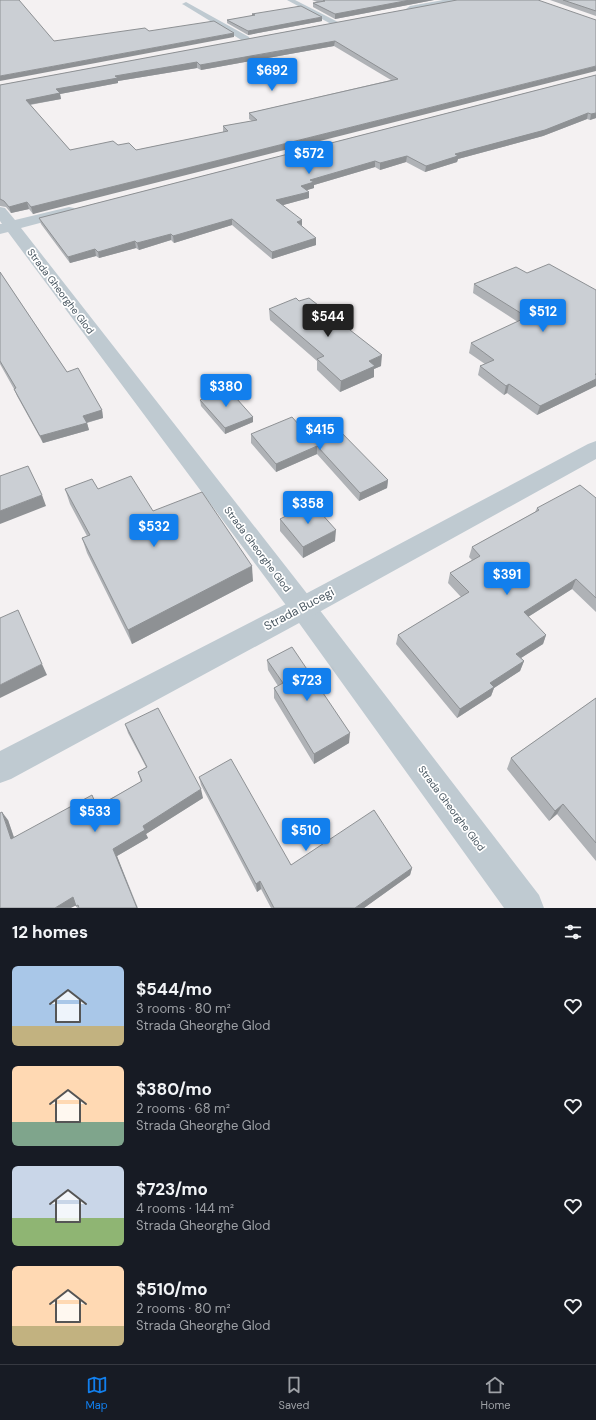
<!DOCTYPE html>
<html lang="en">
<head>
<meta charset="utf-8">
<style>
	:root { --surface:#171b24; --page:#20242c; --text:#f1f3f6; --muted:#9ea1a6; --line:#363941; --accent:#127fed }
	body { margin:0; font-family:"DM Sans",sans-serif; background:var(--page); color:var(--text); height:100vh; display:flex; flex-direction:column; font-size:15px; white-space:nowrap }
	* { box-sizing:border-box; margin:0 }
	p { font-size:13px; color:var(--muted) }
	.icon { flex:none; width:22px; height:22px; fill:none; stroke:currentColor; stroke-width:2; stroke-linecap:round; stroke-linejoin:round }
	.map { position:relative; height:908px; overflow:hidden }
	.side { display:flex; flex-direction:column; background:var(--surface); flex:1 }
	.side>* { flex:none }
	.price { position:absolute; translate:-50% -34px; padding:0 9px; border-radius:4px; background:var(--accent); color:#fff; font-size:13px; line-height:26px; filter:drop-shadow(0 1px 2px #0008) }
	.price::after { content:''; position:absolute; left:50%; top:24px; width:12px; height:9px; margin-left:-6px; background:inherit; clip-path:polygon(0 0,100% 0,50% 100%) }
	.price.selected { background:#222; color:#fff }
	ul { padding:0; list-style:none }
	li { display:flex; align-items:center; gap:12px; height:100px; padding:0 12px }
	li span { display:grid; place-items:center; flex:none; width:112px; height:80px; border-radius:6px; color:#555 }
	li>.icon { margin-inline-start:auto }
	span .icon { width:48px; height:48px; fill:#fffc; stroke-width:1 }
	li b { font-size:17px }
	h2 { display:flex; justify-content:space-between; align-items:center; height:48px; padding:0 12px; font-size:17px }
	.tabs { display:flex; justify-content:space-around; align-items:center; height:56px; border-top:1px solid var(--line); background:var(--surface); font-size:11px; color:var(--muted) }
	.tabs a { display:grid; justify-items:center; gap:2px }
	.tabs .selected { color:var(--accent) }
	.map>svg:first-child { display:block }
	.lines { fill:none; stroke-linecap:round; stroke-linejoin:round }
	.service { fill:#bfcad1; fill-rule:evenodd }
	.minor { fill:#bfcad1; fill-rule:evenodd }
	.tertiary { fill:#bfcad1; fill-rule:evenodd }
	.wall { fill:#afb2b6; fill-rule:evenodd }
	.shaded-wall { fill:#8e9194 }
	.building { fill:#cbcfd4; stroke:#8e9194; fill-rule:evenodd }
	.labels { text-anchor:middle; stroke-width:3.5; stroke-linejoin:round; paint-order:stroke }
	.street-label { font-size:10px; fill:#485660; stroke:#fff }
	.near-street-label { font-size:12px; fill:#485660; stroke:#fff }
</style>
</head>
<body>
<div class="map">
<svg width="596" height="908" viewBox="0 0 596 908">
	<rect width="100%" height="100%" fill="#f4f1f2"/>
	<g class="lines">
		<!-- service -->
		<g class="service">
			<polygon points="287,0 295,0 340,23 339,25 333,25"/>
			<polygon points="186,2 249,37 250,39 249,41 243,41 184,5 182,4"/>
		</g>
		<!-- minor -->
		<g class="minor">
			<polygon points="443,0 460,0 456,3 410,12 406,9 410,6"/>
			<polygon points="0,207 5,208 15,220 69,207 74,208 76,211 74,214 21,228 312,600 539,895 544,908 504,908 294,616 8,232 0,234 0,224 2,224 0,221"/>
		</g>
		<!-- tertiary -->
		<polygon class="tertiary" points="596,441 596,459 312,616 11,779 0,783 0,751 294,600 588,444"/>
	</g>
	<!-- wall -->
	<g class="wall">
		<polygon points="312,0 434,0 335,19 313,7 313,3 317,2"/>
		<path d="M 457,0 L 596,20 L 33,214 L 29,209 L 11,213 L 6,207 L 0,206 L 0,85 ZM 334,46 L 391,80 L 249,113 L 249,119 L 252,121 L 223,126 L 223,132 L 136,150 L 118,145 L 70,150 L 30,105 L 61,99 L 60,94 L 118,83 L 118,81 L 197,68 L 201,70 Z"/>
		<polygon points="550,0 596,0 596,16"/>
		<polygon points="252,14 322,21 248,35 227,23 227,20 252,16"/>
		<polygon points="596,75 596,118 590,120 587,119 543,136 458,159 457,162 425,172 406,162 380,170 375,167 314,185 314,188 307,190 309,198 283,205 302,226 316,245 272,259 232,225 174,243 171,240 139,250 136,248 99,258 96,256 70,263 41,224 39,218"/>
		<polygon points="516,267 596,386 537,415 507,393 504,395 478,375 480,366 485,364 469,353 471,343 518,322 473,293 474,284"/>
		<polygon points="0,272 67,372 102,410 103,418 87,423 89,430 43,443 17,396 14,389 0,364"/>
		<polygon points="269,309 381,366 374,369 374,377 340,392 317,370 317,361 270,320"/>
		<polygon points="200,400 253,417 253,422 225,434 201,406"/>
		<polygon points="251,434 308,435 388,480 387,488 359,501 317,454 276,472 251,443"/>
		<polygon points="65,489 98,489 153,511 253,581 132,644 87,553 82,538 87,536 70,504"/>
		<polygon points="596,498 596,612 572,589 528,617 546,635 543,644 521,658 524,661 520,671 494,688 491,696 457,718 396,644 398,635 461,597 448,583 450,573 472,560 469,557 472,547 535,512 537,508"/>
		<polygon points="280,519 335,541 303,558 280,531"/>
		<polygon points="267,660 349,743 314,764 274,698 274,688 278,686 268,670"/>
		<polygon points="596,698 596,861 557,814 549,821 507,769 511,758"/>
		<polygon points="125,724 203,798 146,834 148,838 117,856 138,908 77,908 76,906 0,908 8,820 14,837 97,806 141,782 138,772 146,767 128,733"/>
		<polygon points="199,777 291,865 412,868 410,875 364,908 271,908 261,889 257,892 201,785"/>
	</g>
	<!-- shaded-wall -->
	<g class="shaded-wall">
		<polygon points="410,0 434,0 335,19 335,14"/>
		<polygon points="322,17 322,21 248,35 248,31"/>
		<polygon points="234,33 234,37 0,81 0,76"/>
		<polygon points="335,41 334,46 201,70 200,65"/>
		<polygon points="197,62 197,68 118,81 118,83 60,94 61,99 27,105 26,100 56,89 115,76"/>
		<polygon points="596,66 596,71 33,214 31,207"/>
		<polygon points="588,113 587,119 543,136 458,159 457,162 425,172 426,166 455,154"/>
		<polygon points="596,113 596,118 590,120 591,114"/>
		<polygon points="407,156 406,162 380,170 380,163"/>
		<polygon points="375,161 375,167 314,185 314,188 301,192 301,186 310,180"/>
		<polygon points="309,192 309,198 276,207 276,200"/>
		<polygon points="27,202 29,209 11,213 9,207"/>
		<polygon points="232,219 232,225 174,243 173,236"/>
		<polygon points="302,220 302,226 297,222"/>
		<polygon points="171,234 171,240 139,250 137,243"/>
		<polygon points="316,238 316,245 272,259 272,252"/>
		<polygon points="135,241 136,248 99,258 98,252"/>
		<polygon points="95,249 96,256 70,263 68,257"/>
		<polygon points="382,355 381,366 374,369 374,377 340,392 341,381 369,361"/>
		<polygon points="596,374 596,386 537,415 540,406"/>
		<polygon points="509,384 507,393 504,395 506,386"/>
		<polygon points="102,410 103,418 85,423 83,416"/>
		<polygon points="253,417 253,422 225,434 225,428"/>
		<polygon points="87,423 89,430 43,443 40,436"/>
		<polygon points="317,446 317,454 276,472 276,464"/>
		<polygon points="388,480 387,488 359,501 360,493"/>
		<polygon points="42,495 46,506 0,524 0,511"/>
		<polygon points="336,530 335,541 303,558 303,547"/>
		<polygon points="252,566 253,581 132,644 128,630"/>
		<polygon points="576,579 572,589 520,622 524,612"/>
		<polygon points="546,635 543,644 513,663 516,654"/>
		<polygon points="524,661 520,671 494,688 491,696 457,718 460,709 490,683"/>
		<polygon points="42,664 47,675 0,698 0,685"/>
		<polygon points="350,733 349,743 314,764 314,754"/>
		<polygon points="201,789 203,798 146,834 148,838 117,856 137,908 113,849 143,826"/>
		<polygon points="563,804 557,814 549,821 555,811"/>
		<polygon points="2,812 8,820 17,847 11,839"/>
		<polygon points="412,868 410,875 364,908 355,908"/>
		<polygon points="260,881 261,889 257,892 256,884"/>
		<polygon points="73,897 78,904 71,908 55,908"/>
	</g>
	<!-- building -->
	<g class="building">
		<polygon points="0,0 19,0 54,41 145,28 149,31 214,21 234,33 0,76"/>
		<polygon points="323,0 410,0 335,14 313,3 325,1"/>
		<path d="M 457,0 L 538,0 L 596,20 L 596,66 L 31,207 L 27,202 L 9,207 L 4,201 L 0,199 L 0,85 ZM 335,41 L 398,79 L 249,113 L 257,120 L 223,126 L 228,131 L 136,150 L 129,143 L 118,145 L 113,141 L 70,150 L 26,100 L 60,93 L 56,89 L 118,78 L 115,76 L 197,62 L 200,65 Z"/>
		<polygon points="563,0 596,0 596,11"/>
		<polygon points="301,6 322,17 248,31 227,20 255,15 252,14"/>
		<polygon points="596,75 596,113 591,114 588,113 545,130 455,154 458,156 426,166 407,156 380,163 375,161 310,180 314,182 301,186 309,192 276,200 302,220 297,222 316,238 272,252 232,219 173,236 171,234 137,243 135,241 98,252 95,249 68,257 39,218"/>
		<polygon points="549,264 596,290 596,374 595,374 596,375 596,379 540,406 509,384 506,386 480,366 494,360 471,343 527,317 474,284 516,267 527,273"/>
		<polygon points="0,272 67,372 78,368 102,410 83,416 87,423 40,436 14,389 16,388 0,361"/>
		<polygon points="296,298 299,301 309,298 382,355 369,361 375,366 341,381 317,359 324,356 269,309"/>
		<polygon points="228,389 253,417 225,428 200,400"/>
		<polygon points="292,417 308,435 334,425 388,480 360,493 317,446 276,464 251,434"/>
		<polygon points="28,466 42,495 0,511 0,476"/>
		<polygon points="131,476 153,511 202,492 252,566 128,630 82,538 90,535 65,489 92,479 98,489"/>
		<polygon points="580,485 596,498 596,598 576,579 524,612 546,635 516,654 524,661 490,683 494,687 460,709 398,635 469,592 450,573 480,556 472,547 539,510 537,508"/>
		<polygon points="312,503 336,530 303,547 280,519"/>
		<polygon points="18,610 42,664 0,685 0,618"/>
		<polygon points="292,647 350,733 314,754 274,688 283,683 267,660"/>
		<polygon points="596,698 596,843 563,804 555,811 511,758"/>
		<polygon points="158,708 201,789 143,826 145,830 113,849 137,908 79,908 78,905 76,906 73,897 55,908 0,908 0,813 2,812 11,839 92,795 97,807 142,781 138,772 147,767 125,724"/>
		<polygon points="231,759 291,865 374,810 412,868 355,908 274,908 260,881 256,884 199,777"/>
	</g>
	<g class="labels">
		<!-- street labels -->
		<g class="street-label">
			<text transform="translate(61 291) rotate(53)" y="4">Strada Gheorghe Glod</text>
			<text transform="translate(258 549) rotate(53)" y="4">Strada Gheorghe Glod</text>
			<text transform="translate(452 808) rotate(53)" y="4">Strada Gheorghe Glod</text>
		</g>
		<!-- near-street labels -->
		<g class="near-street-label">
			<text transform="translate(299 609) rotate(-28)" y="4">Strada Bucegi</text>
		</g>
	</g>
</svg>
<b class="price" style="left:272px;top:92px">$692</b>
<b class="price" style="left:309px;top:175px">$572</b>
<b class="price" style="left:543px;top:333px">$512</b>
<b class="price selected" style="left:328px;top:338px">$544</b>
<b class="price" style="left:226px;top:408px">$380</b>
<b class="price" style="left:320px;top:451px">$415</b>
<b class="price" style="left:308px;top:525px">$358</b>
<b class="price" style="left:154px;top:548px">$532</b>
<b class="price" style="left:507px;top:596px">$391</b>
<b class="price" style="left:307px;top:702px">$723</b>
<b class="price" style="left:95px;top:833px">$533</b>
<b class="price" style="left:306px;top:852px">$510</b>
</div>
<section class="side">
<h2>12 homes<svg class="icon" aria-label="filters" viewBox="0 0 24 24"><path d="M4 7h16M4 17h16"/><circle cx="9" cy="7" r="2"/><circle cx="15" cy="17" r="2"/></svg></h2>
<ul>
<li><span style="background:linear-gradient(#a9c7e8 75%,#c2b280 0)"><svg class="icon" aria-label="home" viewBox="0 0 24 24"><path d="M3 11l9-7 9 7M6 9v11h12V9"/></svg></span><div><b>$544/mo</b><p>3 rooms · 80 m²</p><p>Strada Gheorghe Glod</p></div><svg class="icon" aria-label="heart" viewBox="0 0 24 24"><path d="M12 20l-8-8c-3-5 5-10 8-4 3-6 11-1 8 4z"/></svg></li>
<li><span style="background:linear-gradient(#ffd9b3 70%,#7fa58c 0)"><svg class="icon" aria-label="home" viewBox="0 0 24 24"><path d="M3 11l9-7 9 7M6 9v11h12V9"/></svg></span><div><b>$380/mo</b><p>2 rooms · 68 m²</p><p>Strada Gheorghe Glod</p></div><svg class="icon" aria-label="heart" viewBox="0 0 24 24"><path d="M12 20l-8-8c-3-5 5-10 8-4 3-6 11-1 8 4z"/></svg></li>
<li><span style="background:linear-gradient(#c9d6e8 65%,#8fb573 0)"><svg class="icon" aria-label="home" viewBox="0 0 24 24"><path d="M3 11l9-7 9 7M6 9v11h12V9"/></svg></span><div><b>$723/mo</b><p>4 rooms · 144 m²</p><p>Strada Gheorghe Glod</p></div><svg class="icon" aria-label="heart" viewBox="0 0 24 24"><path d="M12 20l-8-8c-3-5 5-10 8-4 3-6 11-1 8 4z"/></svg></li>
<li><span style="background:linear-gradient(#ffd9b3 75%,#c2b280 0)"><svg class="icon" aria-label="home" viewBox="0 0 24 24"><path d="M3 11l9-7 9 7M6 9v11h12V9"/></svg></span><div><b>$510/mo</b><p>2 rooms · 80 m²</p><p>Strada Gheorghe Glod</p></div><svg class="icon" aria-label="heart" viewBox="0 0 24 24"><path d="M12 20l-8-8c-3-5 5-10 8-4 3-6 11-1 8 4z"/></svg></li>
</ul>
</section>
<nav class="tabs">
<a class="selected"><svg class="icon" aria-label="map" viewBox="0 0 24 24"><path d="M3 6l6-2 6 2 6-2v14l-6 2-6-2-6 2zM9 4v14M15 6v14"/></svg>Map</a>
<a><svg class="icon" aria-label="saved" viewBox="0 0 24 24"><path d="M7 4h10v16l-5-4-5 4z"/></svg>Saved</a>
<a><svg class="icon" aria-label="home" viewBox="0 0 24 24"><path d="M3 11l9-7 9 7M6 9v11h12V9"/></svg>Home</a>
</nav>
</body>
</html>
